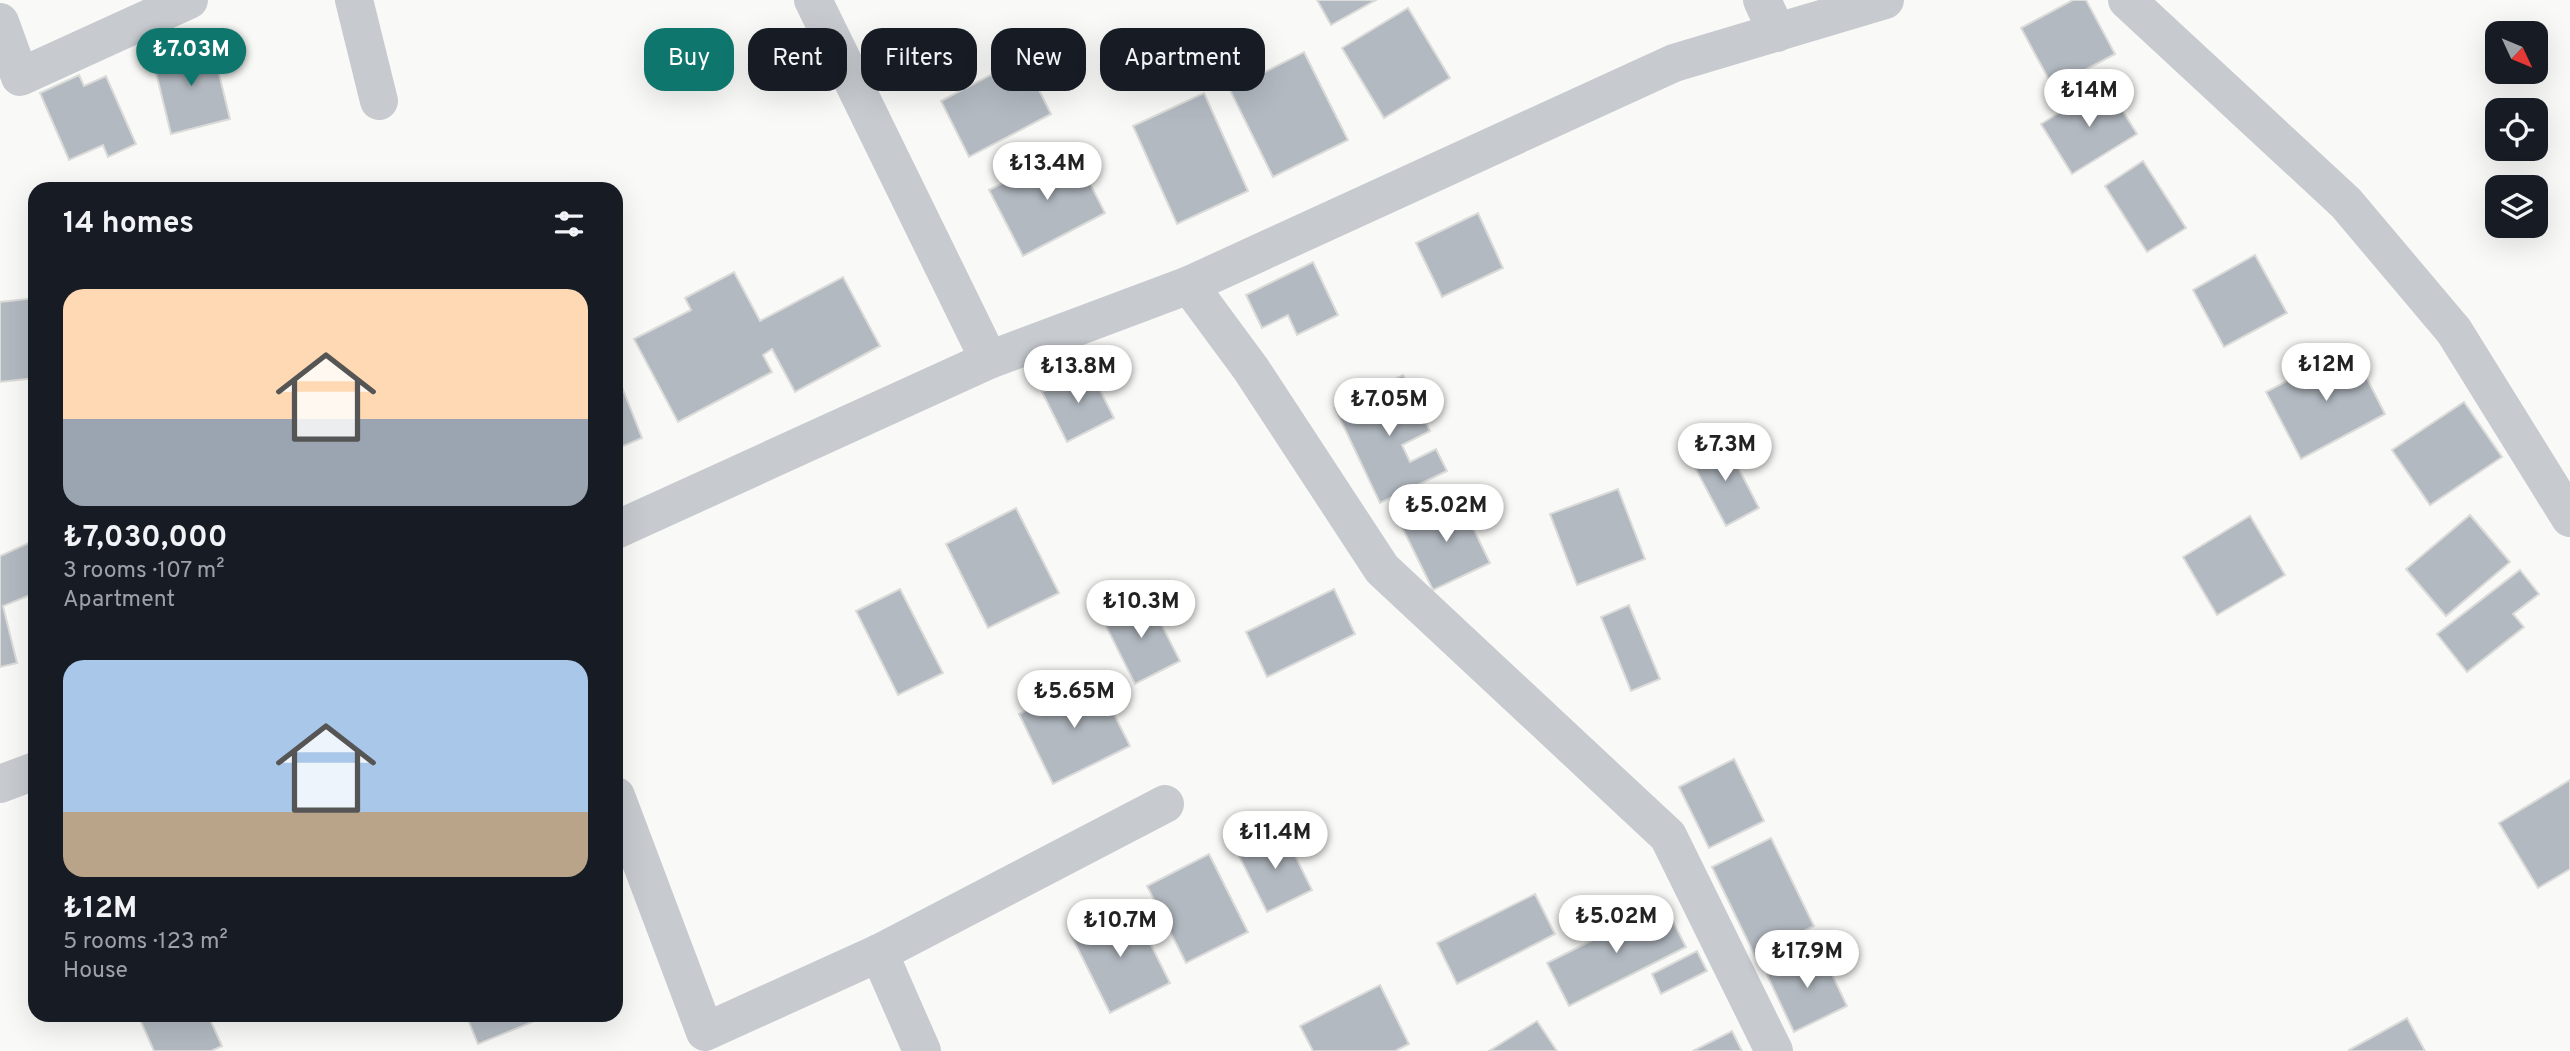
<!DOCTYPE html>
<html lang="en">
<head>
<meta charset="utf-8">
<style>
	:root { --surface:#171b24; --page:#242831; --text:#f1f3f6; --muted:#9ea1a6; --accent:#0f766e }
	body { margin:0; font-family:Overpass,sans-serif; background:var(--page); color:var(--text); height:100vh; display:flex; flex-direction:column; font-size:26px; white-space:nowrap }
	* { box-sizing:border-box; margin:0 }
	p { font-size:23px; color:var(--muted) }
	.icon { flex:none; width:38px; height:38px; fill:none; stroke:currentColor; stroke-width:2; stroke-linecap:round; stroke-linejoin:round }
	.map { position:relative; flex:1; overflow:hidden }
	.drawer { position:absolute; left:28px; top:182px; width:595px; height:840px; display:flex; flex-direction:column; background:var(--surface); border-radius:21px; box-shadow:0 7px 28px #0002 }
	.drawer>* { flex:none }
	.hud { position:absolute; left:644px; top:28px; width:665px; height:63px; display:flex; gap:14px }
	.needle { width:46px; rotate:134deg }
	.controls { position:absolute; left:2485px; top:21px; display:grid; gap:14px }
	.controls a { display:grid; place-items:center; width:63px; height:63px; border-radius:14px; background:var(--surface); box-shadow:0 7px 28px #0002; font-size:35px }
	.price { position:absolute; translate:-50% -60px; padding:0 16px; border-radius:24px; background:#fff; color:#222; font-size:23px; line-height:46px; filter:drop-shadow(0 2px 4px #0008) }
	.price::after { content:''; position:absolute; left:50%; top:42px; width:21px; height:16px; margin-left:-10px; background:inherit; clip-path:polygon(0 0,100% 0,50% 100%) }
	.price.on { background:var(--accent); color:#fff }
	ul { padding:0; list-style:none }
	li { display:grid; align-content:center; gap:14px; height:371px; padding:0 35px }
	li span { display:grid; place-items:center; height:217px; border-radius:21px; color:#555 }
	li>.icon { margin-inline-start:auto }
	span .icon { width:126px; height:126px; fill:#fffc; stroke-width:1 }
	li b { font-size:30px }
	h2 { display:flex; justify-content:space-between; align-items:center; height:84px; padding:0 35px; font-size:30px }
	.tag { padding:0 24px; border-radius:21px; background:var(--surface); box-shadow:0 7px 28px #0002; font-size:24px; line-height:63px }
	.tag.on { background:var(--accent); color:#fff }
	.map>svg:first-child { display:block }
	.building { fill:#b2b9c0; stroke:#dbdbd9; stroke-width:2 }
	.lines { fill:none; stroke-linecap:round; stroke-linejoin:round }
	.minor { stroke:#c7cbcf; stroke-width:38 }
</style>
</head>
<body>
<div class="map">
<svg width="2570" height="1051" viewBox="0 0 2570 1051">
	<rect width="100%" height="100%" fill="#f9f9f7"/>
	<!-- building -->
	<g class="building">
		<polygon points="1317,0 1376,0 1331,25"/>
		<polygon points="2073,0 2086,0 2115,54 2053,87 2021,28"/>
		<polygon points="1408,8 1450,78 1384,118 1342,48"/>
		<polygon points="211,41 230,119 171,134 152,56"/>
		<polygon points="1304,52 1348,140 1273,177 1230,90"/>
		<polygon points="1023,58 1051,114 969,157 941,101"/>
		<polygon points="79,75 84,86 106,76 136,144 108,157 103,145 69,160 40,93"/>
		<polygon points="2106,84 2137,134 2072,174 2041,124"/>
		<polygon points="1204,93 1248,191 1177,224 1133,126"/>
		<polygon points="1072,148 1105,213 1023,256 989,190"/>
		<polygon points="2143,161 2186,228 2147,252 2105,186"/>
		<polygon points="1478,213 1503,268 1442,297 1416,243"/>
		<polygon points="2255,255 2287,313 2224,347 2193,290"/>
		<polygon points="1313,262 1338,315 1297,335 1288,315 1262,328 1246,295"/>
		<polygon points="734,272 760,321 843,277 880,346 795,392 772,349 763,355 772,372 678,422 634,339 691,310 685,298"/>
		<polygon points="35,298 35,378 0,382 0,302"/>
		<polygon points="2351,347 2385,414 2301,459 2266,392"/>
		<polygon points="1089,368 1114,418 1067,442 1042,392"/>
		<polygon points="616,372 642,438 616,449"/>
		<polygon points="1403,375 1430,431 1402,445 1410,462 1436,449 1447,471 1380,503 1335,408"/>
		<polygon points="2464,402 2502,457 2430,505 2392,450"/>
		<polygon points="1724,440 1759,508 1726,526 1690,458"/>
		<polygon points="1618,489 1645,559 1577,585 1550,514"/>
		<polygon points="1458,497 1490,563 1433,590 1401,525"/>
		<polygon points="1016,508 1059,593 988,628 946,544"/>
		<polygon points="2470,515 2510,562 2446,616 2406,569"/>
		<polygon points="2250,516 2285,575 2217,615 2183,557"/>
		<polygon points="35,540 35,593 3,606 17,663 0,667 0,556"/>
		<polygon points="2520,570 2539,594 2513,614 2524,627 2467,672 2437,634"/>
		<polygon points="900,589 943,673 898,695 856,611"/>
		<polygon points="1334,589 1355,634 1267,677 1246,632"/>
		<polygon points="1147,596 1180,661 1135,684 1102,618"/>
		<polygon points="1629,605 1660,679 1631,691 1601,617"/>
		<polygon points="1095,676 1130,746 1053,784 1019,714"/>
		<polygon points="1734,759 1764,821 1709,848 1679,787"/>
		<polygon points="2570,780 2570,869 2538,888 2499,823"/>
		<polygon points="1282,829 1312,890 1267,912 1237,852"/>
		<polygon points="1771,838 1814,926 1755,956 1712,867"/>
		<polygon points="1209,854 1248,932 1186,963 1147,886"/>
		<polygon points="1535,894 1555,934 1457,984 1437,943"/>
		<polygon points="1664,904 1686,947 1569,1006 1547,963"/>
		<polygon points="1131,905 1170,983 1110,1013 1071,935"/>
		<polygon points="1820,949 1847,1006 1794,1032 1767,975"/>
		<polygon points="1697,951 1707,971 1661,994 1652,974"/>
		<polygon points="1380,985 1409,1044 1395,1051 1313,1051 1300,1026"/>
		<polygon points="138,1015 208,1015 222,1046 211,1051 154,1051"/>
		<polygon points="466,1015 541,1015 542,1018 478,1044"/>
		<polygon points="2407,1018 2425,1051 2350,1051 2349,1050"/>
		<polygon points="1537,1021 1557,1051 1489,1051"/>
		<polygon points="1732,1031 1742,1051 1693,1051"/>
	</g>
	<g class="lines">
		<!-- minor -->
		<g class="minor">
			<polyline points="354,0 379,101"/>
			<polyline points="813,0 989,360"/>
			<polyline points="1762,0 1777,33"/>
			<polyline points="2127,0 2346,203 2454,331 2570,518"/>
			<polyline points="0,22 20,77 189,0"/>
			<polyline points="1189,285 1251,369 1382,569 1668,836 1774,1051"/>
			<polyline points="616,530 989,360 1189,285 1674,63 1885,0"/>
			<polyline points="0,784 35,771"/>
			<polyline points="616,796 705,1032 879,953 1165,804"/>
			<polyline points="879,953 922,1051"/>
		</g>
	</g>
</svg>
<div class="controls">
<a><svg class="needle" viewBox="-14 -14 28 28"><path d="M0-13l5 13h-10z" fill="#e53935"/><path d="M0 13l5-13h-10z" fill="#9ea1a6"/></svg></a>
<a><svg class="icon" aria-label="locate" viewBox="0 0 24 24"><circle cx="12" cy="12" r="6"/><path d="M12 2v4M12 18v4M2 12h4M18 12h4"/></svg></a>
<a><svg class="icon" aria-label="layers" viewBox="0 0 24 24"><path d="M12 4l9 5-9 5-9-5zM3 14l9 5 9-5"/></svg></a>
</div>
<b class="price on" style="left:191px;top:88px">₺7.03M</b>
<b class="price" style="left:2089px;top:129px">₺14M</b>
<b class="price" style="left:1047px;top:202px">₺13.4M</b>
<b class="price" style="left:2326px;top:403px">₺12M</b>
<b class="price" style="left:1078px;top:405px">₺13.8M</b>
<b class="price" style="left:1389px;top:438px">₺7.05M</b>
<b class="price" style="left:1725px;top:483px">₺7.3M</b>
<b class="price" style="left:1446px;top:544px">₺5.02M</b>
<b class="price" style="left:1141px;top:640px">₺10.3M</b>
<b class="price" style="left:1074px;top:730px">₺5.65M</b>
<b class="price" style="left:1275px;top:871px">₺11.4M</b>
<b class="price" style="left:1616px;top:955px">₺5.02M</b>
<b class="price" style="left:1120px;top:959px">₺10.7M</b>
<b class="price" style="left:1807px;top:990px">₺17.9M</b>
<div class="hud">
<a class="tag on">Buy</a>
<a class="tag">Rent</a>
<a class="tag">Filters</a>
<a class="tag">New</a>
<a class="tag">Apartment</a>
</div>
<section class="drawer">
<h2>14 homes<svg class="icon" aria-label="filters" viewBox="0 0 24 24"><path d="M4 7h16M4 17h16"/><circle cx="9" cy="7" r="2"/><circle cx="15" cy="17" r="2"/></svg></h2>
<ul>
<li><span style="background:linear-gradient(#ffd9b3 60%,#9aa5b1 0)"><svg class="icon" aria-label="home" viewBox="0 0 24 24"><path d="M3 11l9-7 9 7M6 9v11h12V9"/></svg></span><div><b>₺7,030,000</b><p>3 rooms · 107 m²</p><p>Apartment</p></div></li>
<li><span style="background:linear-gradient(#a9c7e8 70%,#b9a48a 0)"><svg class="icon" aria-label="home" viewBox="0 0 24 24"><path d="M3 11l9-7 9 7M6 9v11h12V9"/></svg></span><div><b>₺12M</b><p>5 rooms · 123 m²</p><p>House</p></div></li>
</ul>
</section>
</div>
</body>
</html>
